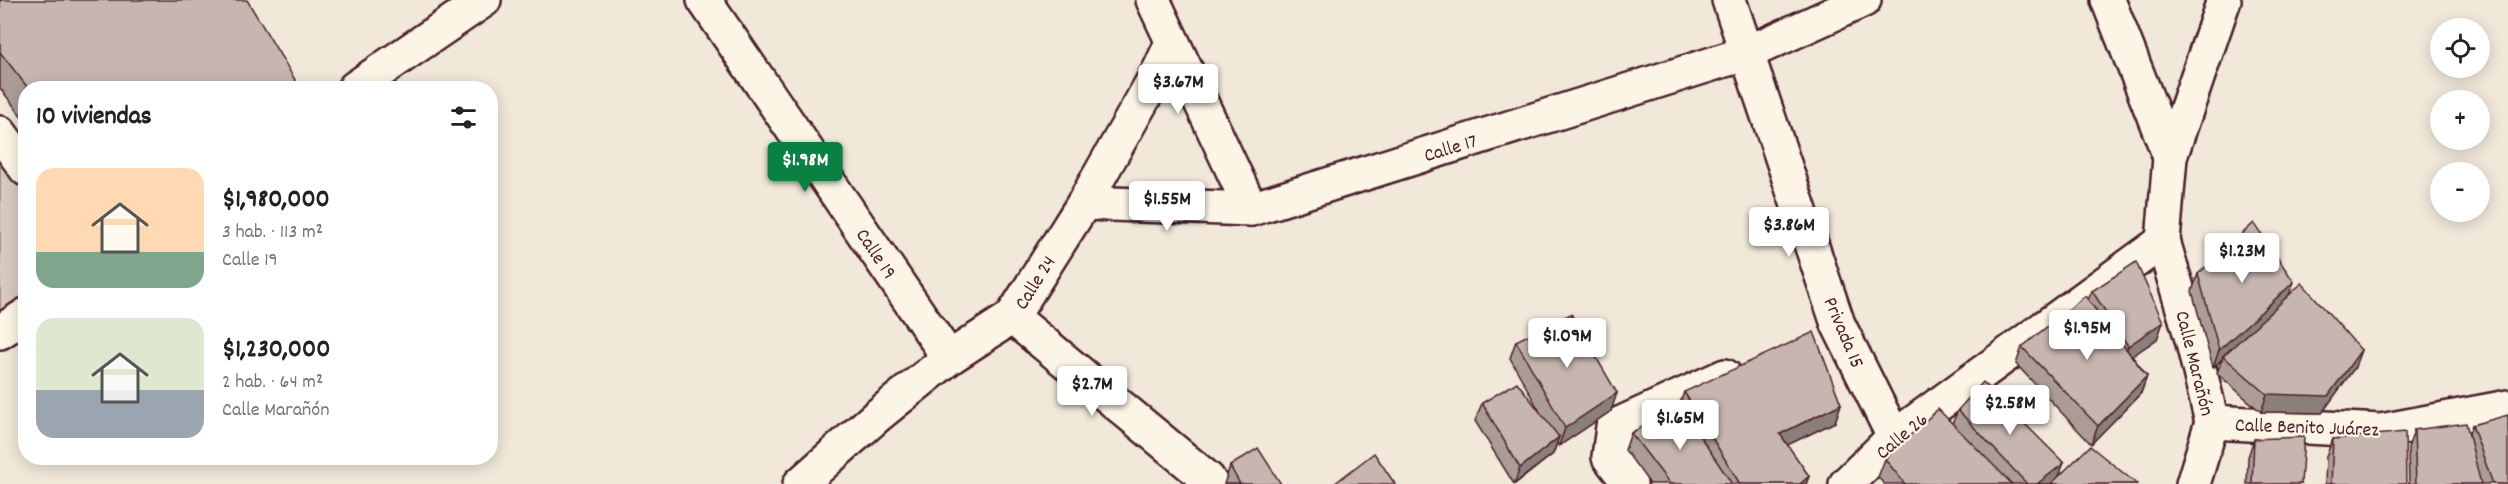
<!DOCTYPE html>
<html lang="es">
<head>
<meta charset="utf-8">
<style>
	:root { --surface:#fff; --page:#f6f6f6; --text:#222; --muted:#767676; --accent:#0b8043 }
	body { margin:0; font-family:Dekko,sans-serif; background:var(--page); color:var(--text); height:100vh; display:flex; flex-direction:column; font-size:22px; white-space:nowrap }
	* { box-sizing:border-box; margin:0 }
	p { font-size:20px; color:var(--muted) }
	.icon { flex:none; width:33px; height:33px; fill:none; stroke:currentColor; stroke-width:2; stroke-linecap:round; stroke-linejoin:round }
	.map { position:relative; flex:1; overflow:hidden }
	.drawer { position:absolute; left:18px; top:81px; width:480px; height:384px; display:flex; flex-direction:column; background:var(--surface); border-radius:24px; box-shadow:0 3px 15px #0003 }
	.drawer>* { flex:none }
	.tools { position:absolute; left:2430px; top:18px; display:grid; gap:12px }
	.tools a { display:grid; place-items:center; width:60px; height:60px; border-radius:50%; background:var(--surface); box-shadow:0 3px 15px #0003; font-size:30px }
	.price { position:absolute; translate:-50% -51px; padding:0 14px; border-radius:6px; background:#fff; color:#222; font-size:20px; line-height:39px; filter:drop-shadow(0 2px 3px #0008) }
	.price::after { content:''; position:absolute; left:50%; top:36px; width:18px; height:14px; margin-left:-9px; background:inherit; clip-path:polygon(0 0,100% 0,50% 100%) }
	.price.on { background:var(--accent); color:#fff }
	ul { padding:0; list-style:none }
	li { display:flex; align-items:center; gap:18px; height:150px; padding:0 18px }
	li span { display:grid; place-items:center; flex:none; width:168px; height:120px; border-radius:18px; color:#555 }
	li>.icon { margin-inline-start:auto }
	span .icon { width:72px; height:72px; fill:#fffc; stroke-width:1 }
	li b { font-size:26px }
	h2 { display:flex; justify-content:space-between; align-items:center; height:72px; padding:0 18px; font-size:26px }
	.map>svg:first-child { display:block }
	.green { fill:#d8cac0; stroke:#917476; stroke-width:1.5 }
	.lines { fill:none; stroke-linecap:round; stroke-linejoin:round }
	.street-casing { stroke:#4a1f2b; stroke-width:38 }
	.street { stroke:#fcf5e5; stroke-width:33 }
	.wall { fill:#ab9d96; stroke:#4a1f2b; stroke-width:1.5 }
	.shaded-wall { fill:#8b7f7a; stroke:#4a1f2b; stroke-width:1.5 }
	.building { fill:#c7b6af; stroke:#4a1f2b; stroke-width:1.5 }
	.labels { text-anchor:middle; stroke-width:4.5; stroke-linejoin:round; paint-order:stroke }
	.street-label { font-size:20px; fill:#4a1f2b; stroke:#fcf5e5 }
</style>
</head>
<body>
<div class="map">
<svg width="2508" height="484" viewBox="0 0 2508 484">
	<rect width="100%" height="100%" fill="#f1e8da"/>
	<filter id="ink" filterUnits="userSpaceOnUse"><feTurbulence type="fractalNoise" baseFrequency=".0167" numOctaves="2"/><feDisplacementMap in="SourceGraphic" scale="12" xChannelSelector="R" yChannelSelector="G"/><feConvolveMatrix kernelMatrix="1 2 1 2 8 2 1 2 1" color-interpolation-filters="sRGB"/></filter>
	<g filter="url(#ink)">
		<!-- green -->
		<polygon class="green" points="0,139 26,173 25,315 0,332"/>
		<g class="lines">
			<!-- street casing -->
			<g class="street-casing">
				<g id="street">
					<polyline points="704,0 949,358"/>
					<polyline points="1153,0 1251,209"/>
					<polyline points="1729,0 1838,324 1894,437"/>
					<polyline points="2108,0 2170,157"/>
					<polyline points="355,88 484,0"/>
					<polyline points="0,133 26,169"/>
					<polyline points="1084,203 1251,209 1747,53 1864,0"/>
					<polyline points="1012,317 1208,479 1211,484"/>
					<polyline points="0,332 26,315"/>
					<polyline points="2212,422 2381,431 2508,407"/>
					<polyline points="800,484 877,416 949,358 1012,317 1084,203 1160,69 1172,43"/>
					<polyline points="1630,484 1609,457 1613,427 1725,376"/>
					<polyline points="1846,484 1894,437 2163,241"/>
					<polyline points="2193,484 2212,422 2192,339 2163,241 2170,157 2224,0"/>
				</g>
			</g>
			<!-- street -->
			<use href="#street" class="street"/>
		</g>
		<!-- wall -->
		<g class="wall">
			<polygon points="0,0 300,88 26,88 26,122 0,88"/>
			<polygon points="2198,274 2289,295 2355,367 2322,413 2261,412 2217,373 2222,359 2213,368 2192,291"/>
			<polygon points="2092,291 2163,322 2157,339 2132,356 2147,376 2141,393 2091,444 2016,364 2022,347 2088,300"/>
			<polygon points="1516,341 1611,411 1559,446 1557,443 1553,454 1515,484 1514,484 1475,421 1482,403 1539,410 1510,358"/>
			<polygon points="1684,392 1841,404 1835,422 1787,445 1809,476 1806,484 1650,484 1625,450 1631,433 1679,406"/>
			<polygon points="1958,410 2059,476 2137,484 1884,484 1878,477 1885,459 1952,424"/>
			<polygon points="2472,425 2508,484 2409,484 2408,448 2414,430 2469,434"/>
			<polygon points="2254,439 2301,484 2247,484 2248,457"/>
			<polygon points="2333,439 2406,484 2325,484 2326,456"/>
			<polygon points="1230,466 1281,484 1224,484"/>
		</g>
		<!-- shaded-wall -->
		<g class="shaded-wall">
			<polygon points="2294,282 2287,300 2223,356 2222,359 2213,368 2219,350"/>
			<polygon points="2163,322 2157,339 2122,363 2128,346"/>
			<polygon points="2361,350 2355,367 2322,413 2261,412 2267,394"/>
			<polygon points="2147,376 2141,393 2091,444 2098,426"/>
			<polygon points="1617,393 1611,411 1559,446 1565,428"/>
			<polygon points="1841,404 1835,422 1773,452 1780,434"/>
			<polygon points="1559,437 1553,454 1514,484 1520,468"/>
			<polygon points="2064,463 2057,481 2053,484 2037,484"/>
			<polygon points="1809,476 1806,484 1800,484"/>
		</g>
		<!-- building -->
		<g class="building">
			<polygon points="0,0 247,0 300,88 28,88 0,52"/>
			<polygon points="2254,223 2294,282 2219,350 2198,274"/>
			<polygon points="2136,262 2163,322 2128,346 2092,291"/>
			<polygon points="2302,283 2361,350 2328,396 2267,394 2223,356"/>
			<polygon points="2085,296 2147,376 2098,426 2022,347"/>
			<polygon points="1571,314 1617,393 1565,428 1516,341"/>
			<polygon points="1814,332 1841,404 1780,434 1809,476 1800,484 1740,484 1684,392"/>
			<polygon points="1517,382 1559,437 1520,468 1482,403"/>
			<polygon points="1983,382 2064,463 2037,484 2027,484 1958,410"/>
			<polygon points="1680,406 1732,484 1670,484 1631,433"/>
			<polygon points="1938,409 2012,484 1905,484 1885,459"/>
			<polygon points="2508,415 2508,484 2493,484 2472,425"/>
			<polygon points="2466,423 2481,484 2416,484 2414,430"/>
			<polygon points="2405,432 2406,484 2331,484 2333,439"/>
			<polygon points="2304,437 2301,484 2252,484 2254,439"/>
			<polygon points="2090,446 2137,484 2051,484"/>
			<polygon points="1258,448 1281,484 1240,484 1230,466"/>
			<polygon points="1374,453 1395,484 1334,484"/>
		</g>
	</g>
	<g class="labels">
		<!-- street labels -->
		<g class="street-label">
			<text transform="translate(1450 147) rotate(-17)" y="7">Calle 17</text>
			<text transform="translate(877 253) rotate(56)" y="7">Calle 19</text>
			<text transform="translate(1034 282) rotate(-58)" y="7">Calle 24</text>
			<text transform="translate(1845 332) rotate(67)" y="7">Privada 15</text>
			<text transform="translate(2196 363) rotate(76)" y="7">Calle Marañón</text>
			<text transform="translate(2307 426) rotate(2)" y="7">Calle Benito Juárez</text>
			<text transform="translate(1901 435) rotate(-40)" y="7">Calle 26</text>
		</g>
	</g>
</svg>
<div class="tools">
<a><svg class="icon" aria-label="locate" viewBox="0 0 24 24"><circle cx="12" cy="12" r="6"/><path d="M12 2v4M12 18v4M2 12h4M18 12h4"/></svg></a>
<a>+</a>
<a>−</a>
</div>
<b class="price" style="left:1178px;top:115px">$3.67M</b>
<b class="price on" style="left:805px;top:193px">$1.98M</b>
<b class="price" style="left:1167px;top:232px">$1.55M</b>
<b class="price" style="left:1789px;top:258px">$3.86M</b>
<b class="price" style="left:2242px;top:284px">$1.23M</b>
<b class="price" style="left:2087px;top:361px">$1.95M</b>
<b class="price" style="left:1567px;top:369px">$1.09M</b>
<b class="price" style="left:1092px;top:417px">$2.7M</b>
<b class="price" style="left:2010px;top:436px">$2.58M</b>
<b class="price" style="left:1680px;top:451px">$1.65M</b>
<section class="drawer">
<h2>10 viviendas<svg class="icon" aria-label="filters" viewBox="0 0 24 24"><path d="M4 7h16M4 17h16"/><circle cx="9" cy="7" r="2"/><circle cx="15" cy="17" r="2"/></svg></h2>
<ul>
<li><span style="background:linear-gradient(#ffd9b3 70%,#7fa58c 0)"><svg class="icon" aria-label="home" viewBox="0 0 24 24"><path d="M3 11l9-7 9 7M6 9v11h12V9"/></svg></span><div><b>$1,980,000</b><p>3 hab. · 113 m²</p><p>Calle 19</p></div></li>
<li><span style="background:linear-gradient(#dfe7d0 60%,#9aa5b1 0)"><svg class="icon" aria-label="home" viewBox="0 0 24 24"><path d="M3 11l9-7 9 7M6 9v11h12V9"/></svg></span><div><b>$1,230,000</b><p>2 hab. · 64 m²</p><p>Calle Marañón</p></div></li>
</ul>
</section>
</div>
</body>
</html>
